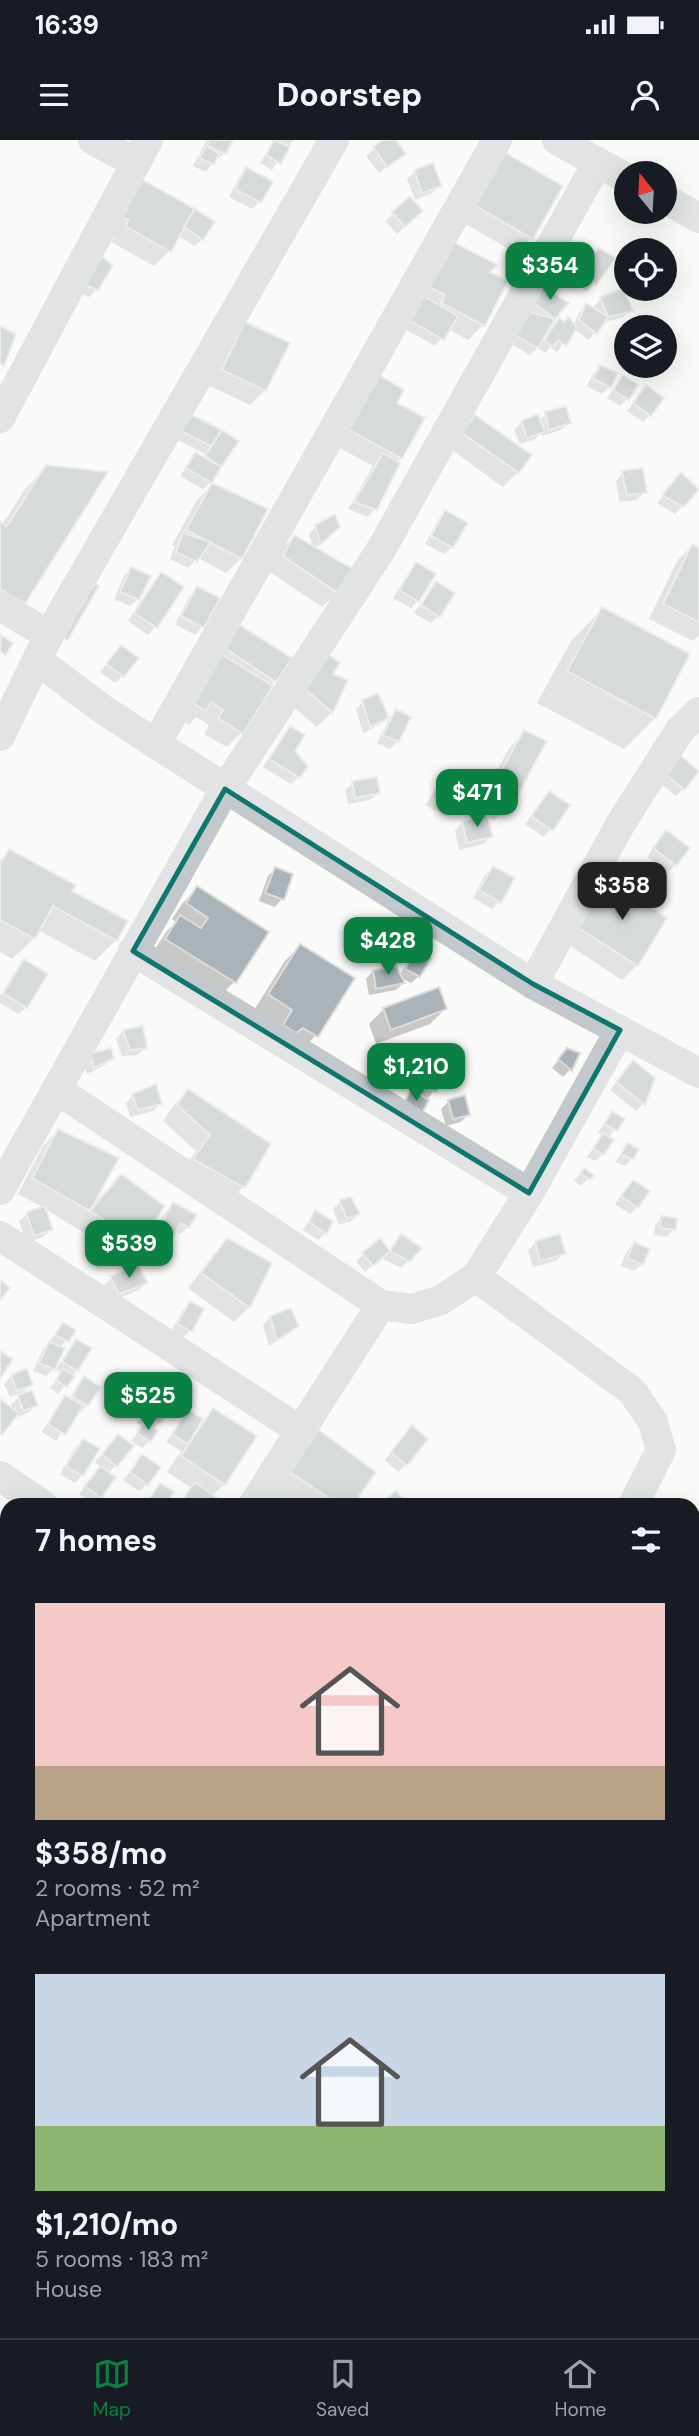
<!DOCTYPE html>
<html lang="en">
<head>
<meta charset="utf-8">
<style>
	:root { --surface:#171b24; --page:#20242c; --text:#f1f3f6; --muted:#9ea1a6; --line:#363941; --accent:#0b8043 }
	body { margin:0; font-family:"DM Sans",sans-serif; background:var(--page); color:var(--text); height:100vh; display:flex; flex-direction:column; font-size:26px; white-space:nowrap }
	* { box-sizing:border-box; margin:0 }
	p { font-size:23px; color:var(--muted) }
	.icon { flex:none; width:38px; height:38px; fill:none; stroke:currentColor; stroke-width:2; stroke-linecap:round; stroke-linejoin:round }
	.map { position:relative; flex:1; overflow:hidden }
	.details { position:absolute; left:0px; top:1358px; width:700px; height:840px; display:flex; flex-direction:column; background:var(--surface); border-radius:21px 21px 0 0; box-shadow:0 7px 28px #0002 }
	.details>* { flex:none }
	.needle { width:46px; rotate:342deg }
	.fabs { position:absolute; left:614px; top:21px; display:grid; gap:14px }
	.fabs a { display:grid; place-items:center; width:63px; height:63px; border-radius:50%; background:var(--surface); box-shadow:0 7px 28px #0002; font-size:35px }
	.price { position:absolute; translate:-50% -60px; padding:0 16px; border-radius:14px; background:var(--accent); color:#fff; font-size:23px; line-height:46px; filter:drop-shadow(0 2px 4px #0008) }
	.price::after { content:''; position:absolute; left:50%; top:42px; width:21px; height:16px; margin-left:-10px; background:inherit; clip-path:polygon(0 0,100% 0,50% 100%) }
	.price.on { background:#222; color:#fff }
	ul { padding:0; list-style:none }
	li { display:grid; align-content:center; gap:14px; height:371px; padding:0 35px }
	li span { display:grid; place-items:center; height:217px; border-radius:0px; color:#555 }
	li>.icon { margin-inline-start:auto }
	span .icon { width:126px; height:126px; fill:#fffc; stroke-width:1 }
	li b { font-size:30px }
	h2 { display:flex; justify-content:space-between; align-items:center; height:84px; padding:0 35px; font-size:30px }
	.status { display:flex; justify-content:space-between; align-items:center; height:49px; padding:0 35px; background:var(--surface); direction:ltr }
	.status svg { height:19px; fill:currentColor }
	header { display:flex; justify-content:space-between; align-items:center; height:91px; padding:0 35px; background:var(--surface); font-size:32px; font-weight:800 }
	.tabs { display:flex; justify-content:space-around; align-items:center; height:98px; border-top:2px solid var(--line); background:var(--surface); font-size:19px; color:var(--muted) }
	.tabs a { display:grid; justify-items:center; gap:4px }
	.tabs .on { color:var(--accent) }
	.map>svg:first-child { display:block }
	.shadow { fill:#0003 }
	.building { fill:#aab3b9; stroke:#dcdcda; stroke-width:2 }
	.lines { fill:none; stroke-linecap:round; stroke-linejoin:round }
	.minor { stroke:#c3c8cc; stroke-width:30 }
	.tertiary { stroke:#c3c8cc; stroke-width:37 }
	.marked { fill:none; stroke:#0f766e; stroke-width:5; stroke-linejoin:round }
</style>
</head>
<body>
<div class="status"><b>16:39</b><svg viewBox="0 0 49 12"><path d="M0 12V9h3v3zM5 12V6h3v6zM10 12V3h3v9zM15 12V0h3v12zM26 1h20v11H26zM47 4h2v5h-2z"/></svg></div>
<header><svg class="icon" aria-label="menu" viewBox="0 0 24 24"><path d="M4 6h16M4 12h16M4 18h16"/></svg>Doorstep<svg class="icon" aria-label="person" viewBox="0 0 24 24"><circle cx="12" cy="8" r="4"/><path d="M4 21q1-7 8-7t8 7"/></svg></header>
<div class="map">
<svg width="699" height="2198" viewBox="0 0 699 2198">
	<rect width="100%" height="100%" fill="#fafaf8"/>
	<!-- shadow -->
	<g class="shadow">
		<polygon points="207,0 231,0 225,13 217,20 215,19 206,32 193,26"/>
		<polygon points="272,0 293,0 272,30 260,23 274,2"/>
		<polygon points="386,0 394,0 404,14 379,33 366,16"/>
		<polygon points="489,29 531,98 516,113 460,81"/>
		<polygon points="247,30 259,62 252,69 229,57 239,37"/>
		<polygon points="415,32 440,46 432,53 415,60 407,39"/>
		<polygon points="141,41 202,99 195,106 178,96 169,111 154,126 111,102 115,96 106,91"/>
		<polygon points="409,59 413,79 397,94 385,81"/>
		<polygon points="599,110 613,118 587,152 571,140"/>
		<polygon points="437,118 483,185 468,200 448,189 435,206 403,188"/>
		<polygon points="95,126 97,149 89,157 78,153"/>
		<polygon points="535,155 567,164 554,178 546,193 559,180 573,186 579,173 587,165 595,171 594,166 601,159 631,170 623,177 602,183 589,200 574,189 557,212 550,207 545,213 537,208 530,215 504,200"/>
		<polygon points="245,184 265,250 250,265 208,245"/>
		<polygon points="600,227 609,247 602,254 587,246 593,234"/>
		<polygon points="623,237 628,258 620,266 607,258"/>
		<polygon points="646,247 650,275 643,282 627,271"/>
		<polygon points="364,253 395,264 401,318 396,322 375,369 368,377 348,369 373,326 336,306"/>
		<polygon points="546,274 569,283 561,290 542,296 541,293 535,299 520,304 514,290 522,282 539,281"/>
		<polygon points="476,277 518,332 503,347 449,308"/>
		<polygon points="181,282 237,301 211,342 203,349 180,336 195,314 202,319 205,314 172,297"/>
		<polygon points="47,327 0,483 0,384 2,385 25,349"/>
		<polygon points="623,333 645,352 637,360 619,362 616,341"/>
		<polygon points="674,341 697,351 675,374 657,363"/>
		<polygon points="213,345 241,418 226,433 198,418 188,428 170,419 175,406 172,405 197,360"/>
		<polygon points="445,373 452,407 444,414 425,404 438,380"/>
		<polygon points="316,387 331,395 314,409 337,452 322,467 270,432 279,412 294,397 313,408 309,394"/>
		<polygon points="692,406 699,410 699,495 693,501 649,479 677,421"/>
		<polygon points="416,424 418,461 411,468 393,458 409,432"/>
		<polygon points="131,429 138,459 130,466 114,459 124,436"/>
		<polygon points="161,434 181,447 155,487 148,495 128,481 154,441"/>
		<polygon points="436,443 439,476 431,483 414,473"/>
		<polygon points="198,448 218,459 202,487 195,495 175,484 190,455"/>
		<polygon points="602,469 655,578 624,609 537,563 571,501"/>
		<polygon points="223,501 275,540 242,592 227,607 204,594 209,585 196,577 189,585 172,574"/>
		<polygon points="114,514 123,536 115,543 100,532"/>
		<polygon points="306,526 330,534 332,572 317,587 290,564"/>
		<polygon points="363,562 387,578 379,585 363,593 356,569"/>
		<polygon points="396,571 398,601 390,609 377,603 389,579"/>
		<polygon points="290,588 299,637 291,644 263,627 283,596"/>
		<polygon points="525,592 545,602 509,666 494,681 475,669 510,607"/>
		<polygon points="672,624 698,632 676,656 658,641"/>
		<polygon points="447,635 454,669 446,676 425,665"/>
		<polygon points="353,643 378,653 370,660 348,664 345,650"/>
		<polygon points="549,653 568,666 544,697 525,684"/>
		<polygon points="463,682 491,697 483,704 459,710 455,690"/>
		<polygon points="659,700 675,725 668,732 647,717"/>
		<polygon points="9,711 69,752 116,800 95,821 38,790 34,798 12,819 0,812 0,720"/>
		<polygon points="493,728 500,761 492,769 473,758 485,735"/>
		<polygon points="275,729 282,759 275,767 259,761 268,736"/>
		<polygon points="610,740 665,779 637,825 622,840 561,800"/>
		<polygon points="197,748 266,792 234,842 219,857 151,815 166,792 176,782 172,779 182,764"/>
		<polygon points="300,806 316,895 301,911 254,870 285,821"/>
		<polygon points="416,812 419,836 411,843 400,837 403,843 396,850 369,855 366,839 373,831 399,836 409,820"/>
		<polygon points="25,821 26,867 19,874 0,863 0,856 17,829"/>
		<polygon points="384,869 445,869 430,884 376,904 369,884"/>
		<polygon points="141,888 146,907 138,915 122,916 116,899 123,891"/>
		<polygon points="438,911 453,919 434,951 426,960 420,974 404,960 413,950 431,918"/>
		<polygon points="578,914 570,930 563,937 552,928 560,918"/>
		<polygon points="91,915 112,917 105,925 87,934 83,923"/>
		<polygon points="626,930 653,938 643,964 636,971 610,950"/>
		<polygon points="188,951 244,1046 229,1061 180,1034 196,1011 163,981 173,966"/>
		<polygon points="133,955 160,964 153,971 130,977 126,963"/>
		<polygon points="449,961 468,974 461,982 446,986 441,969"/>
		<polygon points="613,973 623,979 608,998 603,1014 595,1021 587,1017 603,995 598,992"/>
		<polygon points="58,991 92,1065 121,1036 139,1103 124,1118 44,1068 51,1090 43,1097 26,1103 19,1081 27,1074 44,1068 18,1054 43,1006"/>
		<polygon points="628,1005 632,1019 625,1026 615,1022"/>
		<polygon points="584,1030 592,1035 581,1046 574,1041"/>
		<polygon points="626,1049 637,1067 630,1074 615,1064"/>
		<polygon points="340,1062 358,1074 351,1081 339,1085 333,1069"/>
		<polygon points="174,1064 188,1087 180,1094 174,1091 163,1110 156,1117 144,1110 166,1071"/>
		<polygon points="316,1072 331,1081 326,1093 318,1100 303,1090"/>
		<polygon points="662,1078 674,1089 667,1097 654,1095 655,1085"/>
		<polygon points="401,1097 408,1121 401,1128 381,1118 365,1132 356,1121 379,1100 389,1112"/>
		<polygon points="228,1100 249,1167 234,1182 188,1148 213,1115"/>
		<polygon points="535,1103 564,1113 556,1121 533,1127 528,1110"/>
		<polygon points="634,1104 642,1124 634,1131 621,1126 627,1111"/>
		<polygon points="111,1138 146,1142 139,1150 112,1161 104,1145"/>
		<polygon points="190,1163 190,1191 183,1198 171,1191 183,1170"/>
		<polygon points="271,1177 297,1186 290,1193 269,1206 263,1185"/>
		<polygon points="63,1184 74,1191 60,1208 53,1229 46,1236 33,1231 42,1211"/>
		<polygon points="77,1201 90,1209 77,1230 58,1254 50,1248 62,1233 56,1230 69,1208"/>
		<polygon points="12,1236 31,1245 23,1252 10,1257 4,1244"/>
		<polygon points="85,1238 87,1265 80,1273 77,1271 56,1301 42,1292 58,1265 65,1257 69,1259"/>
		<polygon points="31,1252 36,1266 28,1273 16,1277 15,1275 0,1295 0,1261 13,1271 11,1264 19,1257"/>
		<polygon points="155,1258 170,1268 153,1290 150,1301 142,1308 131,1301 143,1286 137,1283"/>
		<polygon points="213,1270 224,1344 212,1356 210,1365 179,1365 192,1348 167,1332 181,1311 166,1302 188,1271 202,1281"/>
		<polygon points="319,1293 351,1365 262,1365"/>
		<polygon points="405,1295 406,1325 398,1332 385,1320"/>
		<polygon points="83,1301 97,1309 82,1335 75,1343 60,1334 75,1308"/>
		<polygon points="111,1303 131,1306 108,1334 100,1357 93,1364 79,1354 101,1327 95,1322"/>
		<polygon points="142,1317 147,1344 139,1351 123,1340"/>
		<polygon points="0,1402 7,1413 7,1429 0,1433"/>
		<polygon points="7,1500 7,1519 5,1520 0,1507"/>
		<polygon points="7,1544 7,1577 0,1572 0,1555"/>
		<polygon points="699,1853 699,1879 694,1883 693,1858"/>
		<polygon points="699,1927 699,1960 693,1955 693,1934"/>
		<polygon points="196,2191 225,2191 215,2198 201,2198"/>
	</g>
	<!-- building -->
	<g class="building">
		<polygon points="210,0 233,0 226,14 207,6"/>
		<polygon points="274,0 290,7 281,24 266,15"/>
		<polygon points="383,0 396,0 406,14 387,27 373,7"/>
		<polygon points="207,6 219,14 214,25 199,18"/>
		<polygon points="504,12 563,46 533,99 474,65"/>
		<polygon points="433,23 442,46 422,53 414,30"/>
		<polygon points="246,27 273,42 261,63 235,49"/>
		<polygon points="141,39 195,69 171,112 125,86 129,80 120,76"/>
		<polygon points="410,56 423,71 405,87 392,72"/>
		<polygon points="195,69 215,82 203,100 184,87"/>
		<polygon points="451,101 498,125 490,132 508,141 485,186 441,163 445,155 427,146"/>
		<polygon points="599,108 616,118 596,145 577,132"/>
		<polygon points="102,116 113,126 98,150 84,145"/>
		<polygon points="542,146 569,163 555,179 531,161"/>
		<polygon points="624,148 633,171 608,177 600,157"/>
		<polygon points="423,156 458,176 444,200 409,180"/>
		<polygon points="586,163 608,177 597,194 579,180"/>
		<polygon points="522,170 555,179 538,208 510,192"/>
		<polygon points="568,176 577,188 566,206 558,200 553,207 544,201 559,178 565,182"/>
		<polygon points="245,182 290,203 266,251 222,230"/>
		<polygon points="0,186 16,194 4,226 0,224"/>
		<polygon points="600,225 618,233 611,248 593,239"/>
		<polygon points="379,235 404,250 397,263 425,278 402,319 349,290"/>
		<polygon points="623,235 638,245 629,260 613,250"/>
		<polygon points="646,245 664,258 651,276 633,263"/>
		<polygon points="566,266 571,283 549,290 545,272"/>
		<polygon points="188,273 222,290 213,307 179,290"/>
		<polygon points="538,274 545,292 527,298 521,281"/>
		<polygon points="475,275 532,315 519,333 462,293"/>
		<polygon points="222,290 239,301 221,327 205,316"/>
		<polygon points="195,312 221,327 212,343 186,328"/>
		<polygon points="383,313 400,323 377,370 354,362"/>
		<polygon points="46,325 108,332 25,464 0,449 0,382 7,386"/>
		<polygon points="643,328 647,353 627,355 622,331"/>
		<polygon points="681,332 699,350 684,367 662,355"/>
		<polygon points="212,343 268,369 242,419 186,390"/>
		<polygon points="445,370 468,383 453,408 431,396"/>
		<polygon points="335,374 340,387 321,404 315,385"/>
		<polygon points="183,393 211,402 197,422 176,412"/>
		<polygon points="294,395 353,429 338,453 283,416"/>
		<polygon points="692,404 699,408 699,482 663,464"/>
		<polygon points="416,422 436,434 419,462 399,450"/>
		<polygon points="131,427 151,436 139,460 120,452"/>
		<polygon points="161,432 184,447 157,488 134,473"/>
		<polygon points="87,439 99,446 68,500 56,493"/>
		<polygon points="436,441 455,453 440,477 421,465"/>
		<polygon points="197,446 220,458 204,488 181,476"/>
		<polygon points="602,467 690,514 656,579 567,531"/>
		<polygon points="238,484 292,518 276,542 223,507"/>
		<polygon points="1,495 13,503 6,515 0,511"/>
		<polygon points="121,505 139,518 124,537 106,524"/>
		<polygon points="321,509 340,523 333,534 348,540 333,573 305,549"/>
		<polygon points="216,511 273,546 243,594 218,578 223,570 211,562 206,571 186,559"/>
		<polygon points="378,553 389,578 370,587 362,560"/>
		<polygon points="396,569 411,577 399,602 383,595"/>
		<polygon points="290,586 305,595 295,611 308,626 300,638 269,619"/>
		<polygon points="524,590 547,601 511,667 489,653"/>
		<polygon points="680,615 699,631 685,650 664,633"/>
		<polygon points="446,632 468,646 455,670 431,657"/>
		<polygon points="377,637 380,653 355,658 352,641"/>
		<polygon points="549,651 570,665 553,691 531,676"/>
		<polygon points="487,674 493,697 467,703 462,681"/>
		<polygon points="666,690 690,708 676,726 653,708"/>
		<polygon points="9,709 76,745 72,751 128,781 117,801 53,766 35,799 0,780 0,724"/>
		<polygon points="493,726 515,738 501,763 479,750"/>
		<polygon points="275,727 293,734 284,760 265,753"/>
		<polygon points="609,738 667,778 638,826 574,785"/>
		<polygon points="197,746 269,792 236,843 165,799 180,775 201,788 208,778 186,763"/>
		<polygon points="300,804 355,838 318,897 303,888 296,893 283,885 292,870 268,854"/>
		<polygon points="416,810 431,818 420,837 405,829"/>
		<polygon points="24,819 48,834 27,868 3,853"/>
		<polygon points="396,826 405,843 376,849 373,830"/>
		<polygon points="439,847 447,869 391,890 383,868"/>
		<polygon points="143,886 147,908 130,910 123,890"/>
		<polygon points="111,908 114,918 94,928 90,914"/>
		<polygon points="567,908 580,913 572,931 558,919"/>
		<polygon points="438,909 455,919 436,952 418,942"/>
		<polygon points="633,920 655,938 645,965 616,942"/>
		<polygon points="156,944 162,964 138,970 132,954"/>
		<polygon points="188,949 271,1004 245,1048 193,1019 210,995 177,965"/>
		<polygon points="411,950 429,960 421,975 402,966"/>
		<polygon points="465,955 470,975 453,979 448,960"/>
		<polygon points="612,971 625,979 617,991 604,984"/>
		<polygon points="58,989 119,1018 90,1071 32,1038"/>
		<polygon points="603,993 614,1000 604,1015 593,1009"/>
		<polygon points="627,1003 639,1009 633,1020 621,1014"/>
		<polygon points="584,1028 594,1035 590,1040 580,1033"/>
		<polygon points="121,1034 165,1066 140,1104 90,1071"/>
		<polygon points="633,1040 650,1051 638,1068 621,1056"/>
		<polygon points="351,1057 360,1074 347,1079 339,1060"/>
		<polygon points="173,1062 197,1075 189,1088 181,1083 165,1111 150,1103"/>
		<polygon points="45,1066 53,1090 34,1096 26,1072"/>
		<polygon points="315,1070 333,1081 327,1094 309,1082"/>
		<polygon points="661,1076 677,1078 676,1090 660,1088"/>
		<polygon points="401,1094 422,1108 410,1122 390,1111"/>
		<polygon points="560,1094 566,1114 540,1121 535,1101"/>
		<polygon points="227,1098 272,1123 250,1168 201,1133"/>
		<polygon points="380,1098 390,1111 373,1126 362,1113"/>
		<polygon points="634,1102 650,1109 643,1125 627,1118"/>
		<polygon points="138,1125 148,1143 119,1154 110,1136"/>
		<polygon points="0,1140 10,1148 0,1160"/>
		<polygon points="190,1161 204,1169 192,1192 177,1184"/>
		<polygon points="291,1168 299,1186 277,1200 270,1176"/>
		<polygon points="63,1182 76,1190 69,1202 55,1195"/>
		<polygon points="76,1199 92,1208 78,1231 62,1222"/>
		<polygon points="49,1202 65,1208 55,1230 39,1223"/>
		<polygon points="0,1211 13,1219 0,1239"/>
		<polygon points="27,1228 33,1245 17,1251 11,1235"/>
		<polygon points="63,1229 75,1236 67,1247 56,1240"/>
		<polygon points="84,1236 101,1247 88,1266 72,1256"/>
		<polygon points="32,1250 38,1266 23,1271 18,1255"/>
		<polygon points="65,1255 83,1266 65,1295 48,1284"/>
		<polygon points="155,1256 172,1267 160,1285 143,1275"/>
		<polygon points="0,1259 19,1273 2,1295 0,1294"/>
		<polygon points="213,1268 257,1296 225,1345 181,1316"/>
		<polygon points="188,1269 203,1279 188,1304 172,1294"/>
		<polygon points="145,1281 158,1291 151,1302 137,1293"/>
		<polygon points="412,1285 428,1299 407,1326 391,1312"/>
		<polygon points="319,1290 376,1332 353,1365 339,1365 290,1332"/>
		<polygon points="118,1294 134,1306 117,1327 102,1314"/>
		<polygon points="83,1299 100,1309 83,1336 66,1326"/>
		<polygon points="142,1314 161,1327 148,1345 130,1332"/>
		<polygon points="100,1326 116,1337 101,1358 85,1346"/>
		<polygon points="195,1342 217,1358 212,1365 187,1365 182,1361"/>
		<polygon points="160,1343 174,1352 165,1365 146,1365"/>
		<polygon points="396,1351 408,1364 381,1365 380,1364"/>
		<polygon points="4,1399 7,1407 7,1427 0,1429 0,1400"/>
		<polygon points="0,1442 7,1447 7,1463 3,1469 0,1467"/>
		<polygon points="7,1546 7,1565 0,1561"/>
		<polygon points="699,1851 699,1873 693,1865 693,1855"/>
		<polygon points="263,2191 291,2191 285,2198 258,2198"/>
		<polygon points="389,2191 415,2191 410,2198 384,2198"/>
	</g>
	<g class="lines">
		<!-- minor -->
		<g class="minor">
			<polyline points="93,0 136,23"/>
			<polyline points="557,0 626,38"/>
			<polyline points="665,59 699,78"/>
			<polyline points="0,278 148,0"/>
			<polyline points="0,466 49,495"/>
			<polyline points="37,520 101,568 156,604 533,844 699,933"/>
			<polyline points="0,596 49,495 334,0"/>
			<polyline points="156,604 497,0"/>
			<polyline points="133,811 529,1053"/>
			<polyline points="533,844 621,683 680,590 699,572"/>
			<polyline points="56,949 381,1165 412,1169 441,1160 476,1137 529,1053 620,890"/>
			<polyline points="0,1050 225,649 382,408 598,22"/>
			<polyline points="0,1096 301,1291"/>
			<polyline points="476,1137 632,1251 653,1282 661,1310 633,1365"/>
			<polyline points="0,1336 43,1365"/>
			<polyline points="253,1365 381,1165"/>
			<polyline points="0,1596 7,1601"/>
			<polyline points="693,1748 699,1751"/>
			<polyline points="693,1975 699,1979"/>
			<polyline points="0,1992 7,1980"/>
			<polyline points="693,2066 699,2061"/>
			<polyline points="221,2191 231,2198"/>
			<polyline points="120,2198 125,2191"/>
			<polyline points="537,2198 545,2191"/>
		</g>
		<!-- tertiary -->
		<polyline class="tertiary" points="0,2180 10,2198"/>
	</g>
	<!-- marked area -->
	<path d="M0 0H699V2198H0ZM 225,649 L 533,844 L 620,890 L 529,1053 L 133,811 Z" fill="#fafaf8" fill-opacity=".55" fill-rule="evenodd"/>
	<path class="marked" d="M 225,649 L 533,844 L 620,890 L 529,1053 L 133,811 Z"/>
</svg>
<div class="fabs">
<a><svg class="needle" viewBox="-14 -14 28 28"><path d="M0-13l5 13h-10z" fill="#e53935"/><path d="M0 13l5-13h-10z" fill="#9ea1a6"/></svg></a>
<a><svg class="icon" aria-label="locate" viewBox="0 0 24 24"><circle cx="12" cy="12" r="6"/><path d="M12 2v4M12 18v4M2 12h4M18 12h4"/></svg></a>
<a><svg class="icon" aria-label="layers" viewBox="0 0 24 24"><path d="M12 4l9 5-9 5-9-5zM3 14l9 5 9-5"/></svg></a>
</div>
<b class="price" style="left:550px;top:162px">$354</b>
<b class="price" style="left:477px;top:689px">$471</b>
<b class="price on" style="left:622px;top:782px">$358</b>
<b class="price" style="left:388px;top:837px">$428</b>
<b class="price" style="left:416px;top:963px">$1,210</b>
<b class="price" style="left:129px;top:1140px">$539</b>
<b class="price" style="left:148px;top:1292px">$525</b>
<section class="details">
<h2>7 homes<svg class="icon" aria-label="filters" viewBox="0 0 24 24"><path d="M4 7h16M4 17h16"/><circle cx="9" cy="7" r="2"/><circle cx="15" cy="17" r="2"/></svg></h2>
<ul>
<li><span style="background:linear-gradient(#f6c9c9 75%,#b9a48a 0)"><svg class="icon" aria-label="home" viewBox="0 0 24 24"><path d="M3 11l9-7 9 7M6 9v11h12V9"/></svg></span><div><b>$358/mo</b><p>2 rooms · 52 m²</p><p>Apartment</p></div></li>
<li><span style="background:linear-gradient(#c9d6e8 70%,#8fb573 0)"><svg class="icon" aria-label="home" viewBox="0 0 24 24"><path d="M3 11l9-7 9 7M6 9v11h12V9"/></svg></span><div><b>$1,210/mo</b><p>5 rooms · 183 m²</p><p>House</p></div></li>
</ul>
</section>
</div>
<nav class="tabs">
<a class="on"><svg class="icon" aria-label="map" viewBox="0 0 24 24"><path d="M3 6l6-2 6 2 6-2v14l-6 2-6-2-6 2zM9 4v14M15 6v14"/></svg>Map</a>
<a><svg class="icon" aria-label="saved" viewBox="0 0 24 24"><path d="M7 4h10v16l-5-4-5 4z"/></svg>Saved</a>
<a><svg class="icon" aria-label="home" viewBox="0 0 24 24"><path d="M3 11l9-7 9 7M6 9v11h12V9"/></svg>Home</a>
</nav>
</body>
</html>
